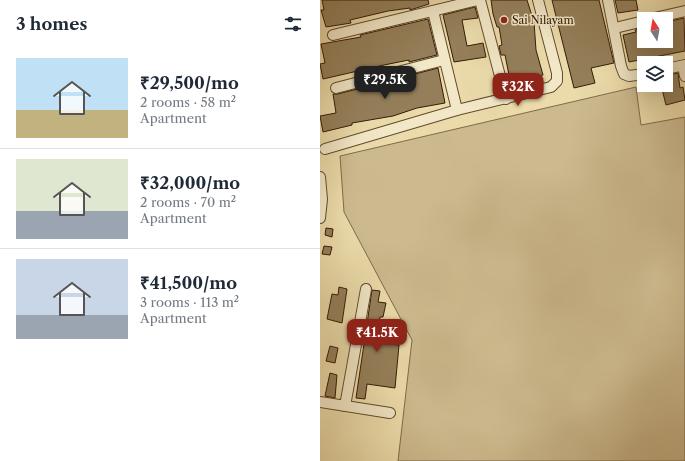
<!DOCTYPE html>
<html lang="en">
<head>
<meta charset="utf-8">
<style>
	:root { --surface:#fff; --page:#f2f2f3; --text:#1f2937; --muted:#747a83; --line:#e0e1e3; --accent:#8f2418 }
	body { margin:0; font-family:"Libre Caslon Text",serif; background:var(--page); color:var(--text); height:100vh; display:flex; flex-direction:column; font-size:15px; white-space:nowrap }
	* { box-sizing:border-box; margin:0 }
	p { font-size:13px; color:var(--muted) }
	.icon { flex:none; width:22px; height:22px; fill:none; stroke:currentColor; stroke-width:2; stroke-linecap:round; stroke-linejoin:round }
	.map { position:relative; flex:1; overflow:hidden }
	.drawer { display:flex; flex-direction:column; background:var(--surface); width:320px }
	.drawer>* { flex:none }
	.needle { width:26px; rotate:349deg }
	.tools { position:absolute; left:317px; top:12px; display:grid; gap:8px }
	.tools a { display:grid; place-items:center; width:36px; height:36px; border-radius:0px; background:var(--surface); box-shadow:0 4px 16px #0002; font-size:20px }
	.price { position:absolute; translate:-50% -34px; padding:0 9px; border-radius:8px; background:var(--accent); color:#fff; font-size:13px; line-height:26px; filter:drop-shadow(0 1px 2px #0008) }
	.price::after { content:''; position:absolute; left:50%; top:24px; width:12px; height:9px; margin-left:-6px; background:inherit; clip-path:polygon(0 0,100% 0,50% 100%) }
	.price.current { background:#222; color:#fff }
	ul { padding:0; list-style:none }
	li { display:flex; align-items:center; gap:12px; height:100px; padding:0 16px }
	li+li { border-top:1px solid var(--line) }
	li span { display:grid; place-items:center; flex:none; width:112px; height:80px; border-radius:0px; color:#555 }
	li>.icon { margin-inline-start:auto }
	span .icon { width:48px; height:48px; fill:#fffc; stroke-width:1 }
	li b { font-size:17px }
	h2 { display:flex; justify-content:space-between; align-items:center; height:48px; padding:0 16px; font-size:17px }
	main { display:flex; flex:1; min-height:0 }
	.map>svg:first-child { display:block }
	.green { fill:#ccba8e; stroke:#806a49 }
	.building { fill:#947f5a; stroke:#351b04 }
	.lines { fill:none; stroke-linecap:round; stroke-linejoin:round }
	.minor-casing { stroke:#624b2e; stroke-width:12 }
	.minor { stroke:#f2e8c8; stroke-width:10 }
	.poi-dot { fill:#8f2418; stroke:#f2e8c8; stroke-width:1.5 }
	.labels { text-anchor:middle; stroke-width:3; stroke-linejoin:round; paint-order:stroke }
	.poi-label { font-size:11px; fill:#351b04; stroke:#f2e8c8; text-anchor:start }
</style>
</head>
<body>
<main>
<section class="drawer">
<h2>3 homes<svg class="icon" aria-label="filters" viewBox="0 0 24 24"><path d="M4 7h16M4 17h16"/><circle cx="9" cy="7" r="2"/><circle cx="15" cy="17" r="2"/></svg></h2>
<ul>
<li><span style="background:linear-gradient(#bfe0f5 65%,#c2b280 0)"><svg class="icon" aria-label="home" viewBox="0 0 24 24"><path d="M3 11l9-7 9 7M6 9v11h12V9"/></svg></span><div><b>₹29,500/mo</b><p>2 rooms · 58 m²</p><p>Apartment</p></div></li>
<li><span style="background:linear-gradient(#dfe7d0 65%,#9aa5b1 0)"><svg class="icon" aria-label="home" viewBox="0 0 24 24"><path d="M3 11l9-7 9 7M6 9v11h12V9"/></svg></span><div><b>₹32,000/mo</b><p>2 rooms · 70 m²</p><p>Apartment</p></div></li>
<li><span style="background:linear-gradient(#c9d6e8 70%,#9aa5b1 0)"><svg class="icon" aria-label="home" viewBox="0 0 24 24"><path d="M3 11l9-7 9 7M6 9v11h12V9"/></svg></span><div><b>₹41,500/mo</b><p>3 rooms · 113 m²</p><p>Apartment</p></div></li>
</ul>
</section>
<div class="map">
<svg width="365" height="461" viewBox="0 0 365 461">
	<rect width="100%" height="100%" fill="#ebdbaa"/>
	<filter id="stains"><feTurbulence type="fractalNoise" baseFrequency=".005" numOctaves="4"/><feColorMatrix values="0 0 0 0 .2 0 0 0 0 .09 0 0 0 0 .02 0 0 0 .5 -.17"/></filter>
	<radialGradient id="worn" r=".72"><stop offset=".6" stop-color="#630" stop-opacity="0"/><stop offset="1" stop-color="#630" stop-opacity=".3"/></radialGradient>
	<!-- green -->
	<polygon class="green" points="316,87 321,125 365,117 365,461 78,461 92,340 24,212 20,156"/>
	<!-- building -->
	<g class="building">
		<polygon points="2,0 108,0 109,4 90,10 90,8 68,11 30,20 31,23 6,27 1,10 4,10"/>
		<polygon points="171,0 207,0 214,22 216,50 223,75 208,79 208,81 191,85 185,55 181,55 179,46 182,45 179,27 177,27 173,14"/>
		<polygon points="232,0 279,0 294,63 271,68 275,83 254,88"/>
		<polygon points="295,0 316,0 318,10 298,13"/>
		<polygon points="155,7 158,18 142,20 147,46 163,43 166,57 134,62 123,15"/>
		<polygon points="364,18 365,51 309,62 303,35 316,32 315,30 324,28 324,43 346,41 346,22"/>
		<polygon points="108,19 117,55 89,62 89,60 64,65 3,79 0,64 5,63 1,44 41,37 40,35"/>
		<polygon points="118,68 125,103 97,108 73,116 32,123 32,125 3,132 0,116 16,113 13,94 18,94"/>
		<polygon points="358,73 360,88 363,87 365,100 346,105 341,85 346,85 346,75"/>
		<polygon points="6,228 13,229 12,237 5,235"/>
		<polygon points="4,246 12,247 10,255 2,254"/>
		<polygon points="19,287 27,289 22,323 7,319 12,294 18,295"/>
		<polygon points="52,290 60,291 58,302 66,303 63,317 60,317 56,343 79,345 75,388 47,384 45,399 36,398"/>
		<polygon points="10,346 18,348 15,363 6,361"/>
		<polygon points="10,373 17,375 15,398 5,396"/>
	</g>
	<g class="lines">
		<!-- minor casing -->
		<g class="minor-casing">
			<g id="minor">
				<polyline points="160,0 186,99"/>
				<polyline points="288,0 301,66 304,74 309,76 324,74"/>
				<polyline points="113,11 137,110"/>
				<polyline points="330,19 365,11"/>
				<polyline points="295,28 324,21"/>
				<polyline points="13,35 158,0"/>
				<polyline points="363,66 365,76"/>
				<polyline points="346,69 365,65"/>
				<polyline points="16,88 124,60"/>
				<polyline points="5,149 137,110 231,87 237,81 237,73 218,0"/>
				<polyline points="0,177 2,199 0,218"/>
				<polyline points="0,402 70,413"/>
				<polyline points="25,406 46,289"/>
			</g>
		</g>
		<!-- minor -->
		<use href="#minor" class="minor"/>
	</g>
	<!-- markers -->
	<circle class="poi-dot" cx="184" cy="20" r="4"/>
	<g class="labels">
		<!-- poi labels -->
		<g class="poi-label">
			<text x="192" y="24">Sai Nilayam</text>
		</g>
	</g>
	<rect width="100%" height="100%" filter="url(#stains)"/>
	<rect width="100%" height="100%" fill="url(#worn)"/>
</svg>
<div class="tools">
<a><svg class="needle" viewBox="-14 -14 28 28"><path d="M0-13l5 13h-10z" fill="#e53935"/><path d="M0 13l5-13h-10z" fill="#747a83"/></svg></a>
<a><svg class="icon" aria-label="layers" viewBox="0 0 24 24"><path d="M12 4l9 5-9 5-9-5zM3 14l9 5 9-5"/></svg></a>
</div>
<b class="price current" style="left:65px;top:100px">₹29.5K</b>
<b class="price" style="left:198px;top:107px">₹32K</b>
<b class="price" style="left:57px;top:353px">₹41.5K</b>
</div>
</main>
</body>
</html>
